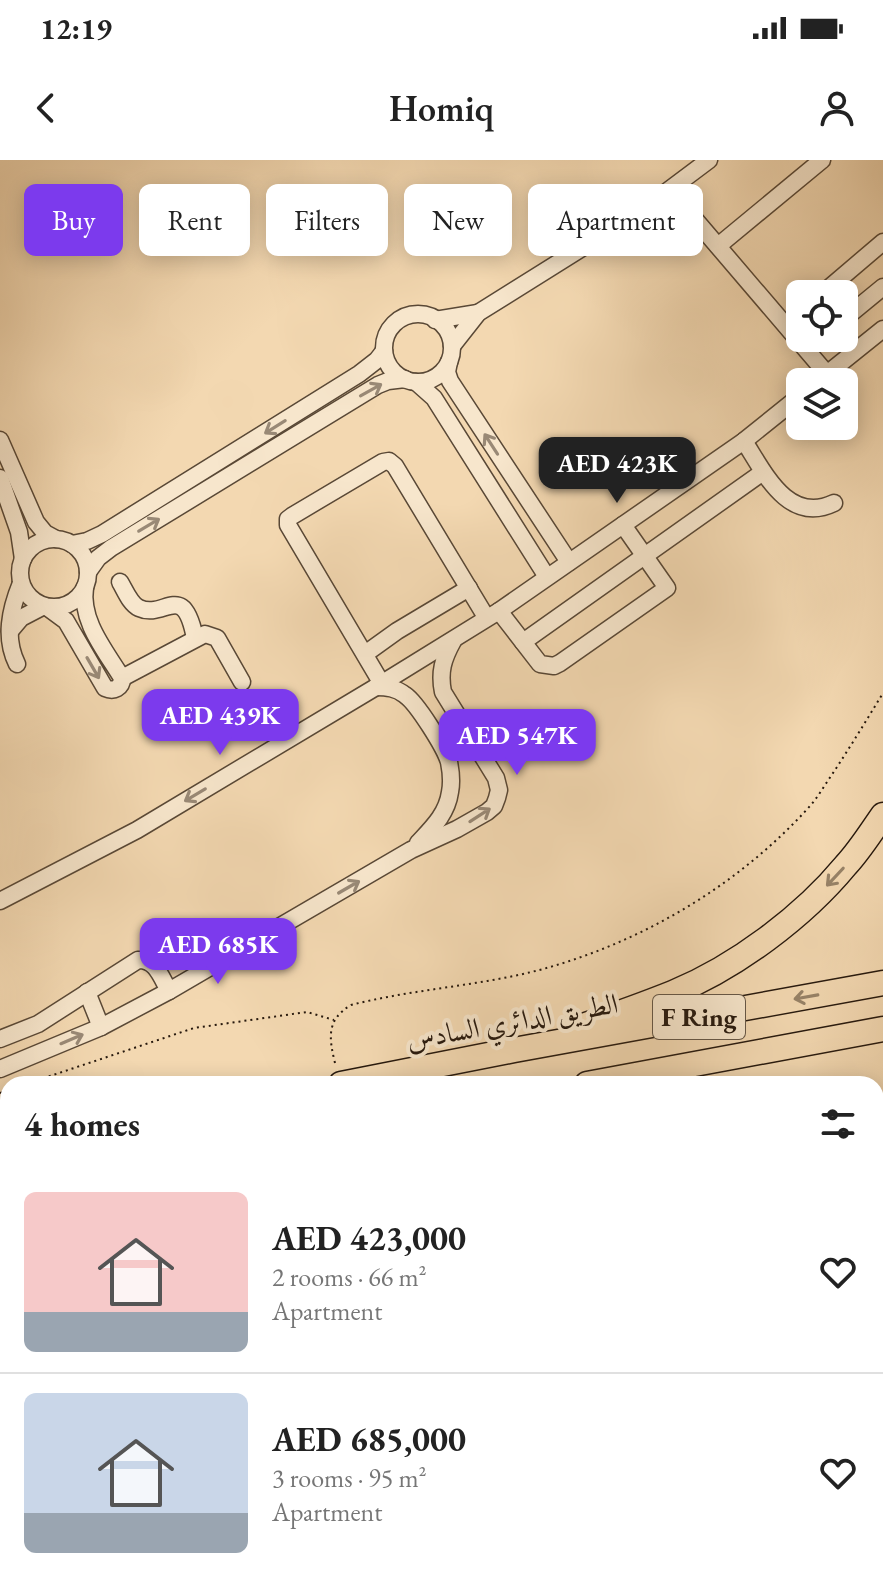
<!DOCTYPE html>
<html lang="en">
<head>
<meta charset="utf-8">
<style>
	:root { --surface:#fff; --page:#f6f6f6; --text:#222; --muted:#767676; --line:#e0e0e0; --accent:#7c3aed }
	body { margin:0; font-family:"EB Garamond",Amiri,serif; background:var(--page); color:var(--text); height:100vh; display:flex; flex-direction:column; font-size:30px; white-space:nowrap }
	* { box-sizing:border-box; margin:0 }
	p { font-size:26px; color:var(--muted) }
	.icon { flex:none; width:44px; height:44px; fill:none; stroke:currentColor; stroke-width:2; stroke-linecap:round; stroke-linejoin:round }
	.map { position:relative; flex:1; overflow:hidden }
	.details { position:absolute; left:0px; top:916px; width:884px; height:514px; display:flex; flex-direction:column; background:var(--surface); border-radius:24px 24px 0 0; box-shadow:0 4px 20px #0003 }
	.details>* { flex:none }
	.banner { position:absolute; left:24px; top:24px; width:836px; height:72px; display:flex; gap:16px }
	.fabs { position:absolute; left:786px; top:120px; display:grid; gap:16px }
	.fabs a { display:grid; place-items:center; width:72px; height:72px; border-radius:12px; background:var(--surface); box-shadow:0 4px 20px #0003; font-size:40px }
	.price { position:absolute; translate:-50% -68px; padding:0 18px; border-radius:16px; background:var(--accent); color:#fff; font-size:26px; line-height:52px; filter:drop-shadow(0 2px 4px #0008) }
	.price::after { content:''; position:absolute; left:50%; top:48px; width:24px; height:18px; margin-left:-12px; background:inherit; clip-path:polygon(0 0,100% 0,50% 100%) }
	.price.selected { background:#222; color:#fff }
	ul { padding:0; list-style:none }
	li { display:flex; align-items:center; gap:24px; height:200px; padding:0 24px }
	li+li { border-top:2px solid var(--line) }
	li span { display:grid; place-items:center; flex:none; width:224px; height:160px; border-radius:12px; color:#555 }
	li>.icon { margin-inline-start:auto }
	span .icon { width:96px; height:96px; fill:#fffc; stroke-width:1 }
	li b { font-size:34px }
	h2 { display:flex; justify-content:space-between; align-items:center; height:96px; padding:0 24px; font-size:34px }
	.chip { padding:0 28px; border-radius:12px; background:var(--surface); box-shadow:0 4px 20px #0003; font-size:28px; line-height:72px }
	.chip.selected { background:var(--accent); color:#fff }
	.status { display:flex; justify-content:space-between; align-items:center; height:56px; padding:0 40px; background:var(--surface); direction:ltr }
	.status svg { height:22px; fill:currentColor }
	header { display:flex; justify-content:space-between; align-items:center; height:104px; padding:0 24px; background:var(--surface); font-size:36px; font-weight:600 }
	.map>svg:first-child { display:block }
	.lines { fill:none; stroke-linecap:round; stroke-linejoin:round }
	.minor-casing { stroke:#594836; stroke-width:19 }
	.highway-casing { stroke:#26180d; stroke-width:27 }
	.path { stroke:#26180d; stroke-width:2; stroke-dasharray:2 4; stroke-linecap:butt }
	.minor { stroke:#f7e6cc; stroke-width:16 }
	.highway { stroke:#f3d8b1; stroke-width:24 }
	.oneway { stroke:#998976 }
	.oneway2 { stroke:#978267 }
	.labels { text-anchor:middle; stroke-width:8; stroke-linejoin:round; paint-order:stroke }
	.shield { fill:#f7e6cc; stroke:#655646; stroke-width:2 }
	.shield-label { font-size:26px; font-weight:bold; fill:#26180d }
	.street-label { font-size:28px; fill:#26180d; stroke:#f7e6cc }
</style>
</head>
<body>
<div class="status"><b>12:19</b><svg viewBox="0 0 49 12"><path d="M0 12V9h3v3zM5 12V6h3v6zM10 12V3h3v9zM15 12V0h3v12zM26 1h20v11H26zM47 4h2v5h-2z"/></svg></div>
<header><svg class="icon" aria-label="back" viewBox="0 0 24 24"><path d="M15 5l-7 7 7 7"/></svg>Homiq<svg class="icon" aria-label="person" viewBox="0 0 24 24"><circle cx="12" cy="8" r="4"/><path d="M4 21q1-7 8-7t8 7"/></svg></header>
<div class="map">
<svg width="883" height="1429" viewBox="0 0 883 1429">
	<rect width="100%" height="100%" fill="#f3d8b1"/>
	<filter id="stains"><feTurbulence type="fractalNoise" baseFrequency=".0025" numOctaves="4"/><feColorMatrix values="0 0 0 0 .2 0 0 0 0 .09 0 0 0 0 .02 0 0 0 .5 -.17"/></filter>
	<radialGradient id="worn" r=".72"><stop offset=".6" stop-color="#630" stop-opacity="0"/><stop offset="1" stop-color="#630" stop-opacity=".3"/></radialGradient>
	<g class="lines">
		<!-- minor casing -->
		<g class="minor-casing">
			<g id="minor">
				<polyline points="692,56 827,214"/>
				<polyline points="718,86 822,0"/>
				<polyline points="822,134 883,82"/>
				<circle cx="418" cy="188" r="34"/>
				<polyline points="844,159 883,127"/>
				<polyline points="435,160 478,153"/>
				<polyline points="786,165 800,153"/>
				<polyline points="452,186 478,153 641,51 709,0"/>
				<polyline points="807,190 821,178"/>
				<polyline points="449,202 447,212 450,221 569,402"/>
				<polyline points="416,222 434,238 547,417"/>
				<polyline points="817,222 883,169"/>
				<polyline points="0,280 36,362 45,373 56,379"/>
				<path d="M 744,281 C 764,312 788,365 834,343"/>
				<polyline points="0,318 19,372 23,399"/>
				<circle cx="54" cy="413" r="34"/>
				<polyline points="72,384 87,381 102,374 359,214 377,200 384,191"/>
				<polyline points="88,412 98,398 111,388 378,225 388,221 405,219"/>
				<path d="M 120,422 C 125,430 130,444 139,448 C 165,460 183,419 195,478"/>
				<path d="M 47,447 L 66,461 L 105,528 C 114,532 122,528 122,518 C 105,490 80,461 85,427"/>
				<polyline points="499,451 540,504 554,506 560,503 667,428 623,365"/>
				<polyline points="10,471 21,458 44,446"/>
				<polyline points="523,482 763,312"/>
				<polyline points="365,494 397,471 469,428"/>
				<path d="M 17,504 C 4,478 10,450 21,423"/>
				<polyline points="122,518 205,474 217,478 242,522"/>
				<polyline points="382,524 288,365 288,359 292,356 383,302 389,301 395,306 486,457"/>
				<path d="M 376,527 C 387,527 396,528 405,535 C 417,543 445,588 449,602 C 451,612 452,622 450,632 C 447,654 432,668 418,683"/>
				<polyline points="0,741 137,670 376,527 499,451 744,281 800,236"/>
				<polyline points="87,832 101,867"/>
				<path d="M 0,879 L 38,864 L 138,800 C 156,799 161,817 169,831"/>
				<path d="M 0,909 L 101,867 L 169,831 L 411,690 L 457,669 L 487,652 L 494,646 L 497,638 L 499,630 L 496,618 L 443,532 C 439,512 443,499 453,481"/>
				<polyline points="0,1315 8,1318"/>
				<polyline points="0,1330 8,1334"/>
				<polyline points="125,1422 129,1429"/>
				<polyline points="147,1422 151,1429"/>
			</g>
		</g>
		<!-- highway casing -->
		<g class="highway-casing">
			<g id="highway">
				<path d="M 580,867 C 612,856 643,845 673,833 C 736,807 803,757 846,705 C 860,690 871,672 883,655"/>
				<polyline points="341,924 514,890 883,823"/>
				<polyline points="587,924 883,869"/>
				<polyline points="876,989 883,993"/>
				<polyline points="0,990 8,989"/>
				<polyline points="0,1036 8,1034"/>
			</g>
		</g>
		<!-- path -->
		<g class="path">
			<path d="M 335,903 C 329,878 326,860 351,845 C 413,829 480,826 543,809 C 644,781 739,725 810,646 C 818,637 824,626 831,616 C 849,589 866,561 883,533"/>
			<polyline points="26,924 194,868 307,852 334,860"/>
			<polyline points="0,933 8,930"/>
			<polyline points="876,1092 883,1097"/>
			<polyline points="0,1099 8,1100"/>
		</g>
		<!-- minor -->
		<use href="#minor" class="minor"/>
		<!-- highway -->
		<use href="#highway" class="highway"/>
	</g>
	<!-- one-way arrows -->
	<defs><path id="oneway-shaft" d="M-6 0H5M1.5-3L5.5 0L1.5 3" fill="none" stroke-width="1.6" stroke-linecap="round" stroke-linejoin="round" transform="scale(2)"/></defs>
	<g class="oneway">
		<use href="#oneway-shaft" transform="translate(371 230) rotate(-29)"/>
		<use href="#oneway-shaft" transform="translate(275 267) rotate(148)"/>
		<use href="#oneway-shaft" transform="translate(491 284) rotate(-123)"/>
		<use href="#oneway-shaft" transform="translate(149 365) rotate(-31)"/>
		<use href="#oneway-shaft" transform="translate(93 508) rotate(60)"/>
		<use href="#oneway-shaft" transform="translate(195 635) rotate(149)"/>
		<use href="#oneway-shaft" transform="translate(480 655) rotate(-33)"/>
		<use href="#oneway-shaft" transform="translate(349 727) rotate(-30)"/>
		<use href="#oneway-shaft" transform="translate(72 879) rotate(-23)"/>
	</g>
	<g class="oneway2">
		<use href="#oneway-shaft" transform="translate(835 717) rotate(133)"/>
		<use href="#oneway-shaft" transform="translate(806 837) rotate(170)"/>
	</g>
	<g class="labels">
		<!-- shield labels -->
		<rect class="shield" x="653" y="835" width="92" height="44" rx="6"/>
		<g class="shield-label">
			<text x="699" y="866">F Ring</text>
		</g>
		<!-- street labels -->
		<g class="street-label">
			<text transform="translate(512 861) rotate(-10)" y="10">الطريق الدائري السادس</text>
		</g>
	</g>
	<rect width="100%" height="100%" filter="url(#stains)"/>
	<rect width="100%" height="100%" fill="url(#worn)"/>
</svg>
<div class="fabs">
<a><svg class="icon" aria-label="locate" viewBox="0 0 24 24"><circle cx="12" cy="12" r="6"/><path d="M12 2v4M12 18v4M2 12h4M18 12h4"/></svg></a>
<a><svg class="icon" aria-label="layers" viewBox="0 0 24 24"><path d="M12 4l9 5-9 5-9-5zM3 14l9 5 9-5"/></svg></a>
</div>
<b class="price selected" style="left:617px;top:345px">AED 423K</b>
<b class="price" style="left:220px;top:597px">AED 439K</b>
<b class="price" style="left:517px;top:617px">AED 547K</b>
<b class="price" style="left:218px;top:826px">AED 685K</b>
<div class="banner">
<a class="chip selected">Buy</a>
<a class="chip">Rent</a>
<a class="chip">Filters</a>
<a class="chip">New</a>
<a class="chip">Apartment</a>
</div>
<section class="details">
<h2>4 homes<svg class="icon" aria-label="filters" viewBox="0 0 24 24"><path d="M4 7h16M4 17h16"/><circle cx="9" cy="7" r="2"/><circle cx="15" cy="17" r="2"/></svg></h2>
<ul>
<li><span style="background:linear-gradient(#f6c9c9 75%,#9aa5b1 0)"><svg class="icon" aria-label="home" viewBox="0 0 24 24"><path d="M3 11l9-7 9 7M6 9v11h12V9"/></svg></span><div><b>AED 423,000</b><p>2 rooms · 66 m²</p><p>Apartment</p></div><svg class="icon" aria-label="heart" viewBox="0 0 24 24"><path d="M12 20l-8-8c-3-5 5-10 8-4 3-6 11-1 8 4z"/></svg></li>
<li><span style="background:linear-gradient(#c9d6e8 75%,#9aa5b1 0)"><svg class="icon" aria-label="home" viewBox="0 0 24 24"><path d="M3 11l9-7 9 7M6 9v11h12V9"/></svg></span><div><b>AED 685,000</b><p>3 rooms · 95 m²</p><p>Apartment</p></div><svg class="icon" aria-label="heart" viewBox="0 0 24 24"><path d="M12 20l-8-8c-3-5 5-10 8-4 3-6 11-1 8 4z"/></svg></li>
</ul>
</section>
</div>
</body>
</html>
